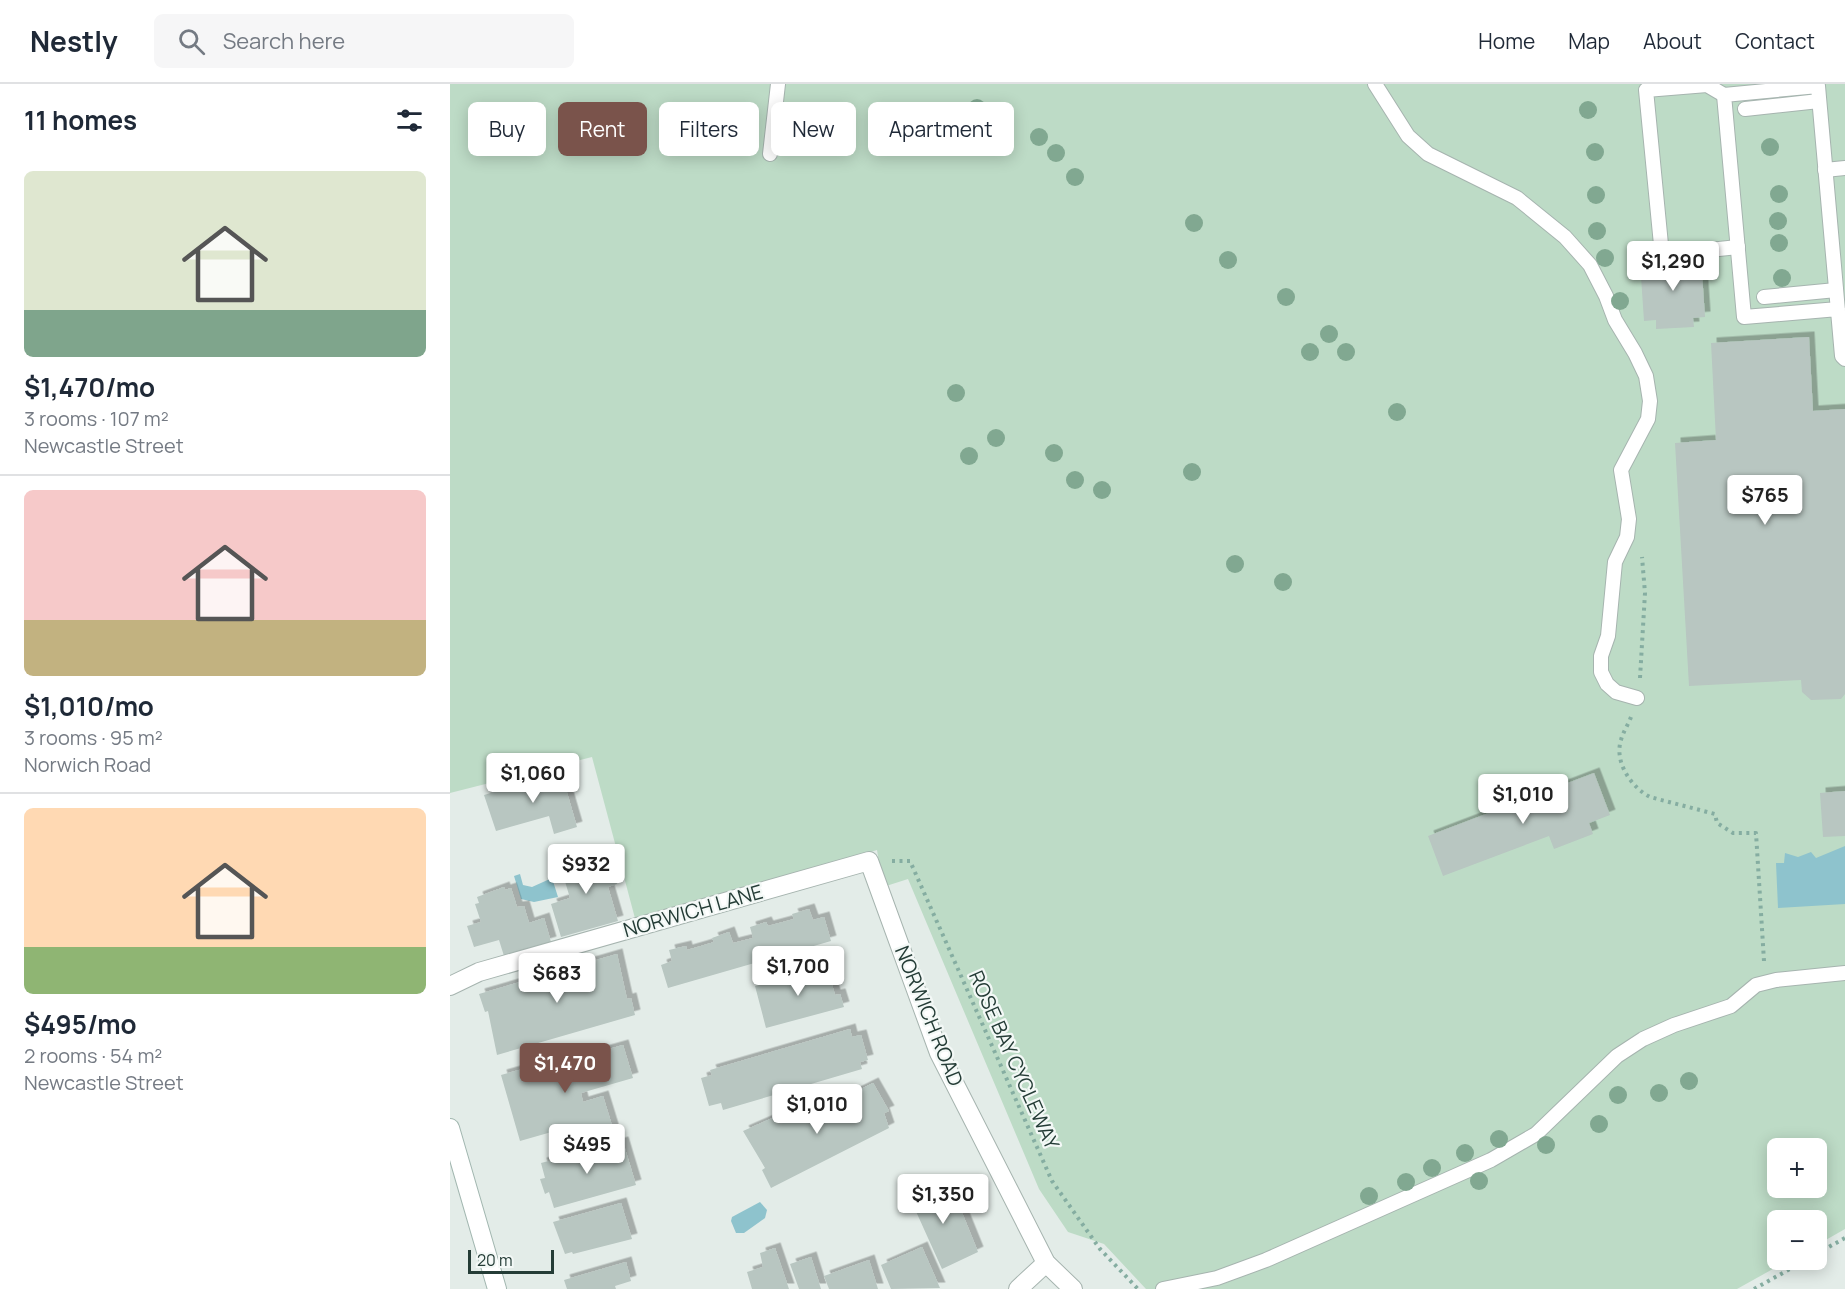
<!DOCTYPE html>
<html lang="en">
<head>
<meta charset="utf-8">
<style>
	:root { --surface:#fff; --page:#f6f6f7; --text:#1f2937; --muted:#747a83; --line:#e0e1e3; --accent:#7a534b }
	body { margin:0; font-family:Manrope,sans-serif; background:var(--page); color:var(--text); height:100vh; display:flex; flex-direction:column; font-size:22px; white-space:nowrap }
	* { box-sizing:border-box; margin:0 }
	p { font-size:20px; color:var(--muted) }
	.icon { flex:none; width:33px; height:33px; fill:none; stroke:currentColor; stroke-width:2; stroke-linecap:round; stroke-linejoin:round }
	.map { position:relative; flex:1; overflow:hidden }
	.side { display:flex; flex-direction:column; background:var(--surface); width:450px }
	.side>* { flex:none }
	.top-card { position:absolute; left:18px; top:18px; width:570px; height:54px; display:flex; gap:12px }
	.fabs { position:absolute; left:1317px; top:1054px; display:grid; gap:12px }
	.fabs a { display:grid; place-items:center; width:60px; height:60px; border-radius:9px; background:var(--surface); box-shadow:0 3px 15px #0003; font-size:30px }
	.scale { position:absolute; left:18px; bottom:15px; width:86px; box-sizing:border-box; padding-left:6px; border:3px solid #243c36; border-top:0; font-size:16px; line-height:21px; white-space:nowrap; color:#243c36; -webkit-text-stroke:4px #f3f8f6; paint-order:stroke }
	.price { position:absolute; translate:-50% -51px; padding:0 14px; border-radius:6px; background:#fff; color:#222; font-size:20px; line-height:39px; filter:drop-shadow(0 2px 3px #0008) }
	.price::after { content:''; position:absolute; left:50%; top:36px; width:18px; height:14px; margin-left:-9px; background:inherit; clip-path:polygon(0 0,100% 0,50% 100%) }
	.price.selected { background:var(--accent); color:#fff }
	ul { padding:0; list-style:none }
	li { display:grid; align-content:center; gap:12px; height:318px; padding:0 24px }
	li+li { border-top:2px solid var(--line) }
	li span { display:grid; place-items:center; height:186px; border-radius:9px; color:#555 }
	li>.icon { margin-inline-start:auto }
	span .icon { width:108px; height:108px; fill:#fffc; stroke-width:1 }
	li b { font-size:26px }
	h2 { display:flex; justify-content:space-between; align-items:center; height:72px; padding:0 24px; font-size:26px }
	.tag { padding:0 21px; border-radius:9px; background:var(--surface); box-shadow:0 3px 15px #0003; font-size:21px; line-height:54px }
	.tag.selected { background:var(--accent); color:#fff }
	header { display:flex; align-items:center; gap:36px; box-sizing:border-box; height:84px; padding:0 30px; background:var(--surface); border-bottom:2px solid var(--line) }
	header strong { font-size:28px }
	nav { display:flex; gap:33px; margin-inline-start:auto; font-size:21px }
	.search { width:420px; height:54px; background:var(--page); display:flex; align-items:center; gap:15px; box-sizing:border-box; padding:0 21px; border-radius:9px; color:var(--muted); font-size:22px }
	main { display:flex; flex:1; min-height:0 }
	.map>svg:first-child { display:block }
	.green { fill:#bddbc6; fill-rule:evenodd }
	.water { fill:#8ec3cd }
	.building { fill:#b8c6c1; filter:url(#shadow) }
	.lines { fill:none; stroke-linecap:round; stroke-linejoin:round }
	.lane-casing { stroke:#a6b4af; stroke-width:16 }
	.street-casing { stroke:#a6b4af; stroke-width:20 }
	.secondary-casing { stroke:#a2b7b0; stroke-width:20 }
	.path { stroke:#85ada1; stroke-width:4; stroke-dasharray:3 4.5; stroke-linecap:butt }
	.lane { stroke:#fff; stroke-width:14 }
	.street { stroke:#fff; stroke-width:18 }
	.secondary { stroke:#fff; stroke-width:18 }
	.tree { fill:#81a891 }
	.labels { text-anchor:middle; stroke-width:4.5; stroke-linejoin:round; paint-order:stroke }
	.street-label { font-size:20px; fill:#243c36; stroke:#f3f8f6 }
</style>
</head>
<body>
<header>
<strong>Nestly</strong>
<div class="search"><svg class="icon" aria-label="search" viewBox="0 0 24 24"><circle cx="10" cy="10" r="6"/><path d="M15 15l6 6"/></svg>Search here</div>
<nav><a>Home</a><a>Map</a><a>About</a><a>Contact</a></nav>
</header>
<main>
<section class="side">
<h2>11 homes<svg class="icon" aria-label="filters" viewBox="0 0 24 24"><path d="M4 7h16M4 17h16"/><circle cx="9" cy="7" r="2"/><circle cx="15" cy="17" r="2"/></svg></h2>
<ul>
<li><span style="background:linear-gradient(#dfe7d0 75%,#7fa58c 0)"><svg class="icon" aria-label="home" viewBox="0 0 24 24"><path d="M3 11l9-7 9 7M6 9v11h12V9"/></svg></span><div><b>$1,470/mo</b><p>3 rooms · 107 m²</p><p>Newcastle Street</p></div></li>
<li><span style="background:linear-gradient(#f6c9c9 70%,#c2b280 0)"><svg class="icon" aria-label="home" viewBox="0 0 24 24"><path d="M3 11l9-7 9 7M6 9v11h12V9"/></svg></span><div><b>$1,010/mo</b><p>3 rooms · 95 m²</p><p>Norwich Road</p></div></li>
<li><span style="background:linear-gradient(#ffd9b3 75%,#8fb573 0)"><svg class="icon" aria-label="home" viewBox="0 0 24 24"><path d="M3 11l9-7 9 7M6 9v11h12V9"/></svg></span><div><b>$495/mo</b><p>2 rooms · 54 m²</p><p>Newcastle Street</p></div></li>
</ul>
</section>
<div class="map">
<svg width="1395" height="1205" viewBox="0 0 1395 1205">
	<defs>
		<filter id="shadow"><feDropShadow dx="5.5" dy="-5.5" stdDeviation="0" flood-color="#0004"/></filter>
	</defs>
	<rect width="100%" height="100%" fill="#e3ece8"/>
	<!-- green -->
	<path class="green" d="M 0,0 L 1395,0 L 1395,1145 L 1367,1161 L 1366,1137 L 1328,1137 L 1328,1176 L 1339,1176 L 1287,1205 L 696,1205 L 654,1160 L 618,1148 L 589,1105 L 458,795 L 433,803 L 427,766 L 186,838 L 142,673 L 0,709 ZM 1328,1065 L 1366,1065 L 1366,1104 L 1328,1104 Z"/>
	<!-- water -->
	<g class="water">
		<polygon points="1395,762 1395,820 1328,824 1326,779 1334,779 1335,769 1348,773 1361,768 1366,774"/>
		<polygon points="70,790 73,801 82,803 102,794 108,813 84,818 71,815 64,792"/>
		<polygon points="310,1118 317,1126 315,1134 294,1149 286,1149 281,1137 282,1133"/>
	</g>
	<!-- building -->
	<g class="building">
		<polygon points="1251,174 1255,233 1243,234 1244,243 1206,245 1206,236 1194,237 1190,178"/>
		<polygon points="1359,253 1363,327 1395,325 1395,610 1391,615 1361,616 1352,608 1351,596 1239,602 1225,359 1266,356 1261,259"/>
		<polygon points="111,688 127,743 104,750 99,732 46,747 34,711"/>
		<polygon points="1144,689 1160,731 1139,739 1143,750 1104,765 1099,752 993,792 978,752"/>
		<polygon points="1395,707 1395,752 1373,753 1370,709"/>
		<polygon points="158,767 167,800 158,803 168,837 111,853 101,820 120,814 110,781"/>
		<polygon points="54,803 55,806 61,804 67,823 74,822 79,839 94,834 101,858 54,872 49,856 24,863 17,842 31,838 25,820 29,819 27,813"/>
		<polygon points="359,825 363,836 374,833 381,857 218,904 211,881 222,877 219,866 236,862 237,866 251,862 264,858 262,854 279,848 283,859 303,854 300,843 316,838 318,842 344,835 342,830"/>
		<polygon points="167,870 177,915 181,914 185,931 47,971 38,927 35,928 29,910"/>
		<polygon points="381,882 385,898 382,900 385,911 390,910 394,923 316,944 305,902"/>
		<polygon points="400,945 402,953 411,951 418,976 410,978 412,985 273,1026 271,1019 259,1022 251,994 262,991 260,986"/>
		<polygon points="173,961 183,994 131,1009 133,1018 153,1012 164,1048 123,1059 119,1043 70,1057 51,991 133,968 134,972"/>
		<polygon points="423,999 439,1027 434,1029 439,1044 321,1104 312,1086 315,1084 293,1047 327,1032 331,1040 346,1032 348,1036"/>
		<polygon points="173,1058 186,1101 104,1124 99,1108 95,1110 90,1095 95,1094 91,1079"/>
		<polygon points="490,1097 505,1128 511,1126 528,1168 492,1185 464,1123 460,1124 455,1113"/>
		<polygon points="171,1119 182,1155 123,1170 122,1168 115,1170 103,1138"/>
		<polygon points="472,1163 490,1204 441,1205 431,1181"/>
		<polygon points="325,1164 339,1205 302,1205 297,1188 313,1183 310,1169"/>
		<polygon points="361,1173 371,1205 349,1205 340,1180"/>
		<polygon points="419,1176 428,1205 379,1205 374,1192"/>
		<polygon points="176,1178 181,1197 165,1202 166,1205 117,1205 114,1196"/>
	</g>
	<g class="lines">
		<!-- lane casing -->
		<g class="lane-casing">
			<g id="lane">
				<polyline points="925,0 958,52 978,70 1067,114 1115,153 1140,181 1156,212 1165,236 1185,269 1196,292 1200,317 1198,335 1171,386 1179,435 1177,453 1165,478 1158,552 1151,572 1151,588 1157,600 1166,608 1187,614"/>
				<polyline points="1274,11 1257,1 1196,6 1212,171 1288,163"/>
				<polyline points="1295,25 1369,17"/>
				<polyline points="320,70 328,0"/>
				<polyline points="1375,86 1395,84"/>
				<polyline points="1314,213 1386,206"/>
				<path d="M 1388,225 L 1294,233 L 1274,11 L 1368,2 C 1376,92 1384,182 1392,272 L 1395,275"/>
				<polyline points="713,1205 767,1194 816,1176 1041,1076 1086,1050 1167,972 1193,955 1224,941 1281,922 1306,901 1326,896 1395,889"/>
			</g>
		</g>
		<!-- street casing -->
		<g class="street-casing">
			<g id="street">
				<polyline points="0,902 29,888 419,777 489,969 596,1179 623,1205"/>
				<polyline points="568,1205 596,1179"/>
			</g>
		</g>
		<!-- secondary casing -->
		<g class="secondary-casing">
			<polyline id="secondary" points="0,1044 47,1205"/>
		</g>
		<!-- path -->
		<g class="path">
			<polyline points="1190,594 1195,509 1192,473"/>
			<path d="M 1181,633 C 1178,641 1173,648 1171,656 C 1164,678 1181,703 1200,713 L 1265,730 L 1267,739 L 1283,749 L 1306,749 L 1314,877"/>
			<polyline points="442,777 460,777 602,1097 650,1165 688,1205"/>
			<polyline points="1366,1170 1395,1154"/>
			<polyline points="1304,1205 1356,1176"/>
		</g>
		<!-- lane -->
		<use href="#lane" class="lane"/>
		<!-- street -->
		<use href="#street" class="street"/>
		<!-- secondary -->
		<use href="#secondary" class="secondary"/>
	</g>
	<!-- trees -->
	<g class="tree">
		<circle cx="527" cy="24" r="9"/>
		<circle cx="1138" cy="26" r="9"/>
		<circle cx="484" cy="33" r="9"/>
		<circle cx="589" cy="53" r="9"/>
		<circle cx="1320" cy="63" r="9"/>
		<circle cx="1145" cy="68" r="9"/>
		<circle cx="606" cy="69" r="9"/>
		<circle cx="625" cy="93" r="9"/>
		<circle cx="1329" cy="110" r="9"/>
		<circle cx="1146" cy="111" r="9"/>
		<circle cx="1328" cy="137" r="9"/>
		<circle cx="744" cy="139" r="9"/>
		<circle cx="1147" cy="147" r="9"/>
		<circle cx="1329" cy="159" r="9"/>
		<circle cx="1155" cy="174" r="9"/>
		<circle cx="778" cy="176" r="9"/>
		<circle cx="1332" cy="194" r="9"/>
		<circle cx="836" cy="213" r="9"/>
		<circle cx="1170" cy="217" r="9"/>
		<circle cx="879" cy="250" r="9"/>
		<circle cx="860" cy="268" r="9"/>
		<circle cx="896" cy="268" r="9"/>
		<circle cx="506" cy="309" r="9"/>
		<circle cx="947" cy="328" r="9"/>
		<circle cx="546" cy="354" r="9"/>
		<circle cx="604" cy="369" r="9"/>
		<circle cx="519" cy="372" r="9"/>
		<circle cx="742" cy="388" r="9"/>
		<circle cx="625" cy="396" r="9"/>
		<circle cx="652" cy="406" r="9"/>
		<circle cx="785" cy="480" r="9"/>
		<circle cx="833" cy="498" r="9"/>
		<circle cx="1239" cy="997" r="9"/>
		<circle cx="1209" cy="1009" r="9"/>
		<circle cx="1168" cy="1011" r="9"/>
		<circle cx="1149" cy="1040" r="9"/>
		<circle cx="1049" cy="1055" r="9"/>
		<circle cx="1096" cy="1061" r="9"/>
		<circle cx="1015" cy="1069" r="9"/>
		<circle cx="982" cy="1084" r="9"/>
		<circle cx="1029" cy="1097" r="9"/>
		<circle cx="956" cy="1098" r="9"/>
		<circle cx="919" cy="1112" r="9"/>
	</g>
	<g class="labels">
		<!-- street labels -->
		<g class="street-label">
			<text transform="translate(243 827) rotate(-16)" y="7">NORWICH LANE</text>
			<text transform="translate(479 932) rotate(68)" y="7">NORWICH ROAD</text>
			<text transform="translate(564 976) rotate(66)" y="7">ROSE BAY CYCLEWAY</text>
		</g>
	</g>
</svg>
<div class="fabs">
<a>+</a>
<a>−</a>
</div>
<div class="scale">20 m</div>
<b class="price" style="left:1223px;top:208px">$1,290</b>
<b class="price" style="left:1315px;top:442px">$765</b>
<b class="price" style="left:83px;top:720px">$1,060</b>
<b class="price" style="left:1073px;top:741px">$1,010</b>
<b class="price" style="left:136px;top:811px">$932</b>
<b class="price" style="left:348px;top:913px">$1,700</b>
<b class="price" style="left:107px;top:920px">$683</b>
<b class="price selected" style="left:115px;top:1010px">$1,470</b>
<b class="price" style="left:367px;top:1051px">$1,010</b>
<b class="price" style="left:137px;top:1091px">$495</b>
<b class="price" style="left:493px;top:1141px">$1,350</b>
<div class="top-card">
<a class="tag">Buy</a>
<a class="tag selected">Rent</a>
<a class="tag">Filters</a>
<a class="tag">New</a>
<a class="tag">Apartment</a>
</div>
</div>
</main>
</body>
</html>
